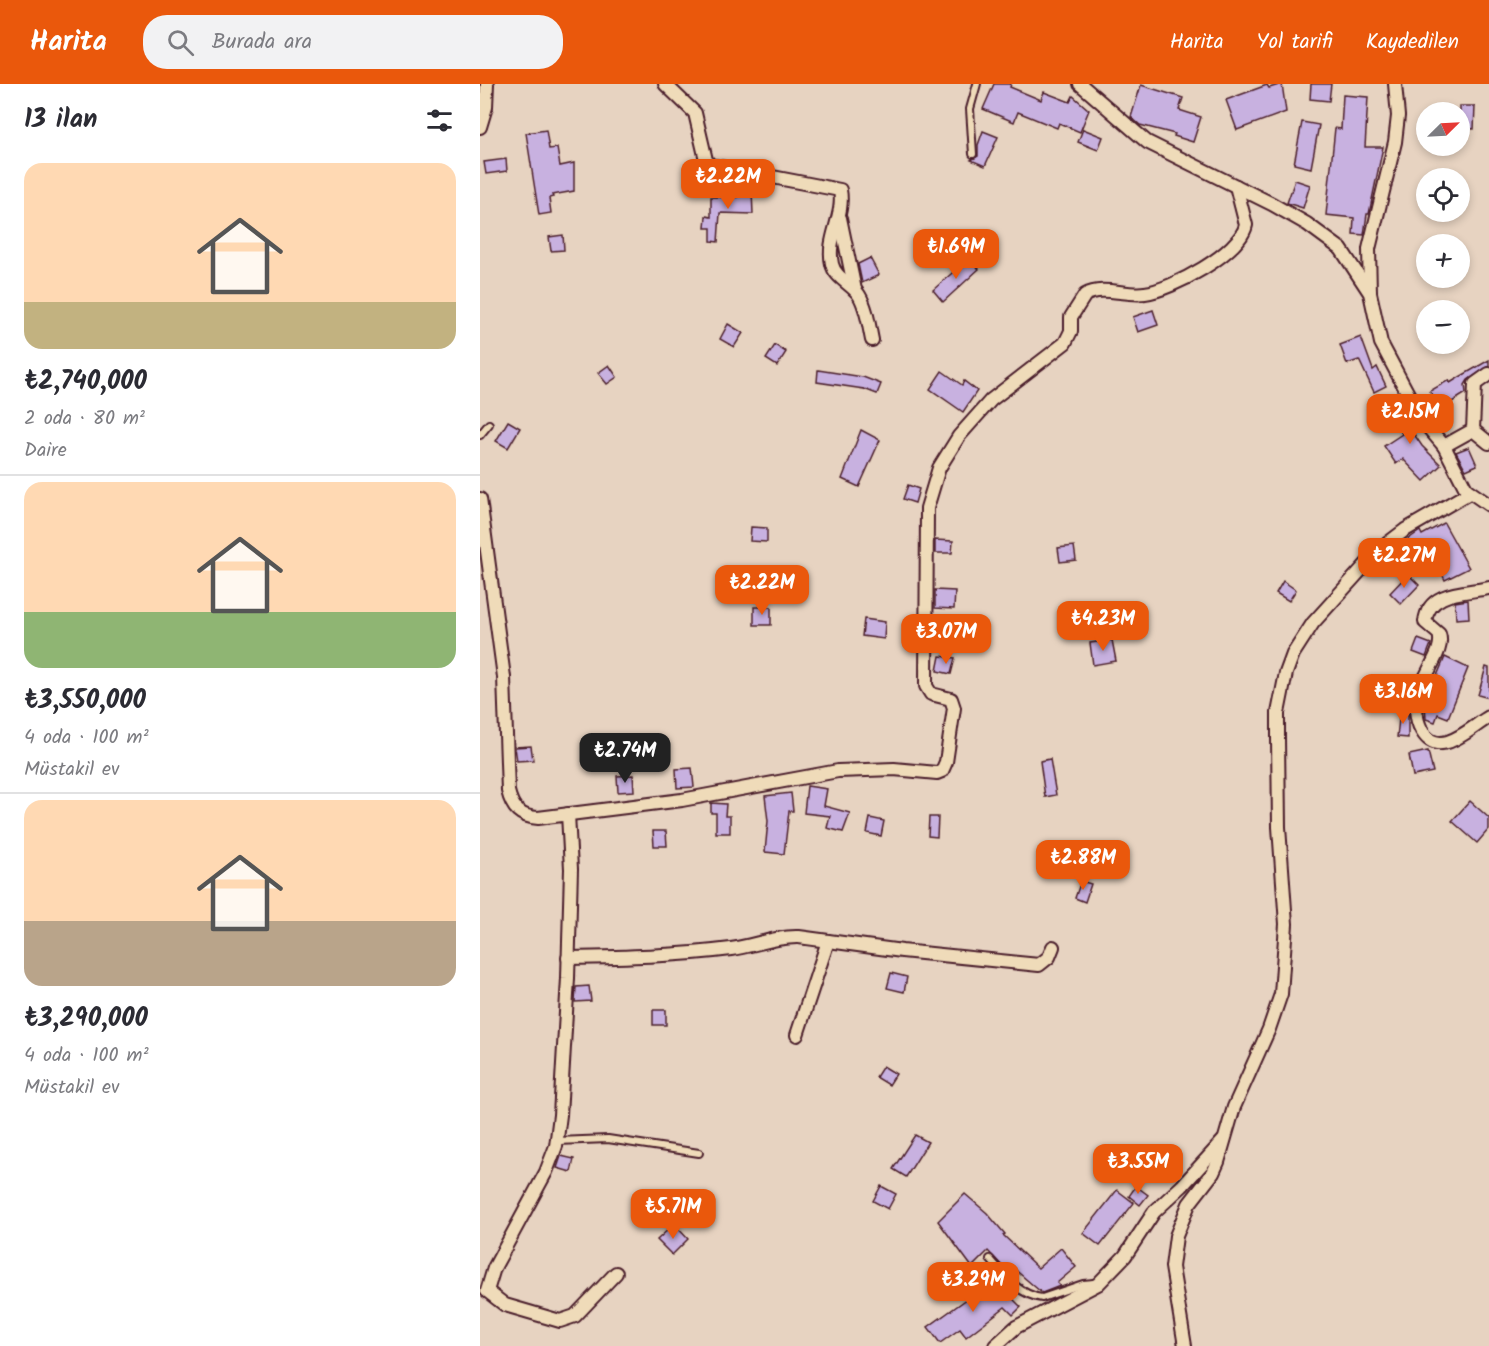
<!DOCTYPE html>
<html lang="tr">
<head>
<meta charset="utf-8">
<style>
	:root { --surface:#fff; --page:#f2f2f3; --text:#2b2b33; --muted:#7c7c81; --line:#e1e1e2; --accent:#ea580c }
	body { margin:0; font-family:Kalam,sans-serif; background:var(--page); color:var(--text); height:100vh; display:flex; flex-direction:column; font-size:22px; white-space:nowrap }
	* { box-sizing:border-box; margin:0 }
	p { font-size:20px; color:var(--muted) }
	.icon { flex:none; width:33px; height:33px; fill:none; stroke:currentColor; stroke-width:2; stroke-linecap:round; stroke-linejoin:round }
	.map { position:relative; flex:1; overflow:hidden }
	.side { display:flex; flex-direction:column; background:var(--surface); width:480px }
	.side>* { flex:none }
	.needle { width:39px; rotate:66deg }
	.buttons { position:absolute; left:936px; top:18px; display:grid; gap:12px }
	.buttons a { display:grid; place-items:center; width:54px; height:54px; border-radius:50%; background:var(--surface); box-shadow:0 3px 9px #0003; font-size:30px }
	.price { position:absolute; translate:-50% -51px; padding:0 14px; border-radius:12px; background:var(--accent); color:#fff; font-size:20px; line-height:39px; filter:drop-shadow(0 2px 3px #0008) }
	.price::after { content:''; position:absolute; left:50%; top:36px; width:18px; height:14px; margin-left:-9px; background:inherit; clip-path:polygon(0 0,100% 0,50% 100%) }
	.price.current { background:#222; color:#fff }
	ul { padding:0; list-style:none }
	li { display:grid; align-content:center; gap:12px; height:318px; padding:0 24px }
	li+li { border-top:2px solid var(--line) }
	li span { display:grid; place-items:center; height:186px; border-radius:18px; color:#555 }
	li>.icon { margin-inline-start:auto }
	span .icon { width:108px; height:108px; fill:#fffc; stroke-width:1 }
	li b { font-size:26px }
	h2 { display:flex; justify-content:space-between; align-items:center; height:72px; padding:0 24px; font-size:26px }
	header { display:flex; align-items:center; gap:36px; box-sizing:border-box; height:84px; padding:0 30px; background:var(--accent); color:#fff }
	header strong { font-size:28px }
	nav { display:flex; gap:33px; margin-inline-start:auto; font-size:21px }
	.search { width:420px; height:54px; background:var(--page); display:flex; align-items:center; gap:15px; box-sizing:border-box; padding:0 21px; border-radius:24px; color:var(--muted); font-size:22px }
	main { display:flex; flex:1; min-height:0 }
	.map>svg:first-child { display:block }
	.building { fill:#c8b1e0; stroke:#4a1f2b; stroke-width:1.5 }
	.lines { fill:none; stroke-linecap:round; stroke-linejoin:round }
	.lane-casing { stroke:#4a1f2b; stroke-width:10 }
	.street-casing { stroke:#4a1f2b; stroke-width:16 }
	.lane { stroke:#efdbb9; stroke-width:6 }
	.street { stroke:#efdbb9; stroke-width:12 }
</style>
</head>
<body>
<header>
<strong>Harita</strong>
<div class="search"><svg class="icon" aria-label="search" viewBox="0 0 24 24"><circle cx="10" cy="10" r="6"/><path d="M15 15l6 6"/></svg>Burada ara</div>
<nav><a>Harita</a><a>Yol tarifi</a><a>Kaydedilen</a></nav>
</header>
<main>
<section class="side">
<h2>13 ilan<svg class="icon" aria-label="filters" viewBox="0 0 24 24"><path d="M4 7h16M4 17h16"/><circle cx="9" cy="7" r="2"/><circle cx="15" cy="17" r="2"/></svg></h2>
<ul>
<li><span style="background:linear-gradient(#ffd9b3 75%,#c2b280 0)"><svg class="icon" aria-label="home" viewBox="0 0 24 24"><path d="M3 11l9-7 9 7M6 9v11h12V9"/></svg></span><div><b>₺2,740,000</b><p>2 oda · 80 m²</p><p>Daire</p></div></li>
<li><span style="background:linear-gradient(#ffd9b3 70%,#8fb573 0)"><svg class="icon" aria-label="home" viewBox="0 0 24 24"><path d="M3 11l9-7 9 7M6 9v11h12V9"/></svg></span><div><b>₺3,550,000</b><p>4 oda · 100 m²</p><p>Müstakil ev</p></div></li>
<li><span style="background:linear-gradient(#ffd9b3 65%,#b9a48a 0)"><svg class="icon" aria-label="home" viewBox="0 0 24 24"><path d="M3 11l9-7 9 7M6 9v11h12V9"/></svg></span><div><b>₺3,290,000</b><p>4 oda · 100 m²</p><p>Müstakil ev</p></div></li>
</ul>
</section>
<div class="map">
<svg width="1009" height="1262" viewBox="0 0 1009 1262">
	<rect width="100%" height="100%" fill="#e7d3c1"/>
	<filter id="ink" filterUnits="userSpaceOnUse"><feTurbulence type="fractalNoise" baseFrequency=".0167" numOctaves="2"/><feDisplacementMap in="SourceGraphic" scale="12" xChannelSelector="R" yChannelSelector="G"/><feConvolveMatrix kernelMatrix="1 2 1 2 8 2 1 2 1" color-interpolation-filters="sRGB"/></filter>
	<g filter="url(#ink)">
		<!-- building -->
		<g class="building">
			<polygon points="514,0 531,0 530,3 561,16 564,8 590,18 593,12 609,26 600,48 579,39 577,44 538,28 534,38 503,25"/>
			<polygon points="802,0 806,28 757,46 746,16 787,1 789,4"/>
			<polygon points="831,0 851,0 849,17 830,15"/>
			<polygon points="661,1 703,14 699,26 721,33 713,58 694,52 695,50 660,41 651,33"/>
			<polygon points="863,11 888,13 885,63 903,63 889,130 887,130 884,151 873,150 874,134 846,131 855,44 861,45"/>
			<polygon points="980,22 995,22 994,45 980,44"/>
			<polygon points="822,38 839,41 831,84 814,80"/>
			<polygon points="603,45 623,53 618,66 598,58"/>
			<polygon points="66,46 69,65 77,64 80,82 94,79 94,107 72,111 73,113 69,114 71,129 59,131 46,49"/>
			<polygon points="503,47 518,53 505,82 491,76 498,72 498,61"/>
			<polygon points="26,75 27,87 6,90 4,78"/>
			<polygon points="815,96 830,101 823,124 807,119"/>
			<polygon points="272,107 273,130 240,129 238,158 231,157 231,144 225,144 226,132 231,133 231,113 258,113 258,108"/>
			<polygon points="83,151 84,166 71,167 69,153"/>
			<polygon points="390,174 399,191 382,199 378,180"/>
			<polygon points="489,174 499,185 463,218 453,206"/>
			<polygon points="673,226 678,241 658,248 653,233"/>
			<polygon points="248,240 263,249 254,263 240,255"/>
			<polygon points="881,253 893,286 897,283 906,302 894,308 879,276 867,280 860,261"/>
			<polygon points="295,261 306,268 297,282 286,275"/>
			<polygon points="1009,276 1009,282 988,296 985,301 986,309 961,325 950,307 969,296 970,299 978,294"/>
			<polygon points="129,281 137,293 127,300 118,289"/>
			<polygon points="338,286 383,293 401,300 397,310 384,305 337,298"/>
			<polygon points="462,287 482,301 484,297 497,307 483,328 450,305"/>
			<polygon points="921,314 933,337 927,340 942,362 961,381 944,397 923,375 916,380 904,362 922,350 908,320"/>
			<polygon points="28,337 40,344 28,364 16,357"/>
			<polygon points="381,346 400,356 379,403 362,395"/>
			<polygon points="989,363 997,381 986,386 976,368"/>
			<polygon points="428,401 439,405 435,419 423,415"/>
			<polygon points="964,439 989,484 965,496 952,470 920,492 905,471 940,447 942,451"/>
			<polygon points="271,443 287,444 287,458 270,457"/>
			<polygon points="455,456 473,457 472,469 455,469"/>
			<polygon points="594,462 596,476 580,478 578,464"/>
			<polygon points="928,490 939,501 921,520 910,509"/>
			<polygon points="803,497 816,506 809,517 796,509"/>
			<polygon points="455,506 475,507 474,525 455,524"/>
			<polygon points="988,516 989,534 976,535 975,518"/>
			<rect x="274" y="523" width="17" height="18"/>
			<polygon points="384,535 405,538 404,555 382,552"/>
			<polygon points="938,555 951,560 946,573 933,568"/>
			<polygon points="632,556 636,577 613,581 610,559"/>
			<polygon points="460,572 475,574 471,590 457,587"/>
			<polygon points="965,573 988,584 968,634 958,630 955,638 946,635 945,620"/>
			<polygon points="1006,583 1009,584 1009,614 998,611"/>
			<polygon points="920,626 928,627 928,654 917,653"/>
			<polygon points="51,662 53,676 37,677 35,663"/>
			<polygon points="948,667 953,688 933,692 929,671"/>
			<polygon points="570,675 576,711 565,713 560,677"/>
			<polygon points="212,684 214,703 197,704 196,685"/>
			<polygon points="153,691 154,707 138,708 137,692"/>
			<polygon points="327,702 347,705 344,722 370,729 363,748 347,744 350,732 324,729"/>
			<polygon points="311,709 313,727 309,727 304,770 285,768 288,737 285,712"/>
			<polygon points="990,717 1009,734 1009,745 997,759 972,737"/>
			<polygon points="231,719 246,720 245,732 250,732 250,749 236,749 236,729 231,729"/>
			<polygon points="449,733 458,733 457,753 448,752"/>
			<polygon points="390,734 404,737 401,752 387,749"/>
			<polygon points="173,747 186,747 187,762 174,762"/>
			<polygon points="601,797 611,800 605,818 595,814"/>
			<polygon points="411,889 427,893 424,908 407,904"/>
			<polygon points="109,902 111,917 95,918 96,903"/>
			<rect x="173" y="926" width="13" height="15"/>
			<polygon points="403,982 416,990 409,1001 396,993"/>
			<polygon points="435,1051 448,1058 426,1093 413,1085"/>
			<polygon points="650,1063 668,1070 663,1083 645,1076"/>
			<polygon points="81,1072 94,1075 91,1088 77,1084"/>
			<polygon points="401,1102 416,1110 408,1125 393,1117"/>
			<polygon points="656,1102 668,1111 660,1121 649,1112"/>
			<polygon points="637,1106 654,1119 620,1162 603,1149"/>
			<polygon points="485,1110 507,1129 525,1150 523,1151 558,1184 581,1164 596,1183 577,1199 580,1202 562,1209 533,1184 528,1188 508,1167 492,1183 458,1137"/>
			<polygon points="194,1140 208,1155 192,1171 177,1156"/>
			<polygon points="518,1200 541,1223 533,1231 525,1223 486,1253 480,1245 460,1259 448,1243 498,1207 503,1214"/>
		</g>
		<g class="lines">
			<!-- lane casing -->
			<g class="lane-casing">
				<g id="lane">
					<polyline points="493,70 490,25 497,0"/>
					<polyline points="0,351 9,340"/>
					<polyline points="77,1057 128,1055 219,1069"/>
					<path d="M 510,1175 C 525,1192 539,1211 562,1214 L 603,1200 L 614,1199"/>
				</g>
			</g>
			<!-- street casing -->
			<g class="street-casing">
				<g id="street">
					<path d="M 185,0 L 215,29 L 226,76 L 230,81 L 360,106 C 365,132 346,154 352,180 C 355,194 372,200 379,211 C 387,224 389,242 392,256"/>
					<polyline points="600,0 667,58 792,120 827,140 861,165 890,209 901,259 942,336 964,362 993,346 995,300 1009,290"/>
					<polyline points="0,43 6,23 7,0"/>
					<polyline points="360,134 375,206"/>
					<polyline points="890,208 889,165 915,58 918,32 915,0"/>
					<polyline points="993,346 1009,359"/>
					<polyline points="964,362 986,405 1009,421"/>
					<path d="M 0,415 L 24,593 L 28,707 C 32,724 40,733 58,734 L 202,716 L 358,687 L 414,685 L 457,689 L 462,687 L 466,678 L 474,624 L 471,615 L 451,610 L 446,602 L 447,424 L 459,384 L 479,352 L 511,316 L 585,259 L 591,247 L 591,233 L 605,211 C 623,201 645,212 665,209 C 691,206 760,169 766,141 L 756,102"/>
					<path d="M 1009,504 C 987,509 948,506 945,538 L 959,550 C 968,574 920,607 942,647 C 959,677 991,643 1009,633"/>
					<polyline points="88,730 91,785 88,894 80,1031 76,1062 66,1088 14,1184 7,1207 25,1221 80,1237 95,1232 136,1189"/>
					<path d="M 88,874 C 143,873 197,872 251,865 C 274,862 296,852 319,853 L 422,867 L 559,881 L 569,873 L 573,863"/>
					<polyline points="317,951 348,857"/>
					<polyline points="515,1262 536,1243 618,1200 645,1172 674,1128 702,1102 743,1057"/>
					<polyline points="705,1262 692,1183 696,1152 709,1120 733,1089 738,1078 754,1023 789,945 801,910 806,840 799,743 798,654 798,629 806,589 813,570 833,539 900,465 925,446 989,409"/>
				</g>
			</g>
			<!-- lane -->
			<use href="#lane" class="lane"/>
			<!-- street -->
			<use href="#street" class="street"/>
		</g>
	</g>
</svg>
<div class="buttons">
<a><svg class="needle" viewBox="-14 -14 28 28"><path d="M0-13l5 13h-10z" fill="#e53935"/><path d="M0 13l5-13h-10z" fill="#7c7c81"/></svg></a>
<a><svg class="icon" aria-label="locate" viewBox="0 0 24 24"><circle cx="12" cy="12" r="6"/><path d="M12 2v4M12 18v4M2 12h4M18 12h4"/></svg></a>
<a>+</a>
<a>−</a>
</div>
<b class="price" style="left:248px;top:126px">₺2.22M</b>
<b class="price" style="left:476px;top:196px">₺1.69M</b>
<b class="price" style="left:930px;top:361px">₺2.15M</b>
<b class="price" style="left:924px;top:505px">₺2.27M</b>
<b class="price" style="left:282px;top:532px">₺2.22M</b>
<b class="price" style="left:623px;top:568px">₺4.23M</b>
<b class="price" style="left:466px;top:581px">₺3.07M</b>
<b class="price" style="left:923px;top:641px">₺3.16M</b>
<b class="price current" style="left:145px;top:700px">₺2.74M</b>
<b class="price" style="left:603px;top:807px">₺2.88M</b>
<b class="price" style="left:658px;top:1111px">₺3.55M</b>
<b class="price" style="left:193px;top:1156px">₺5.71M</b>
<b class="price" style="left:493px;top:1229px">₺3.29M</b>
</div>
</main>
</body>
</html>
